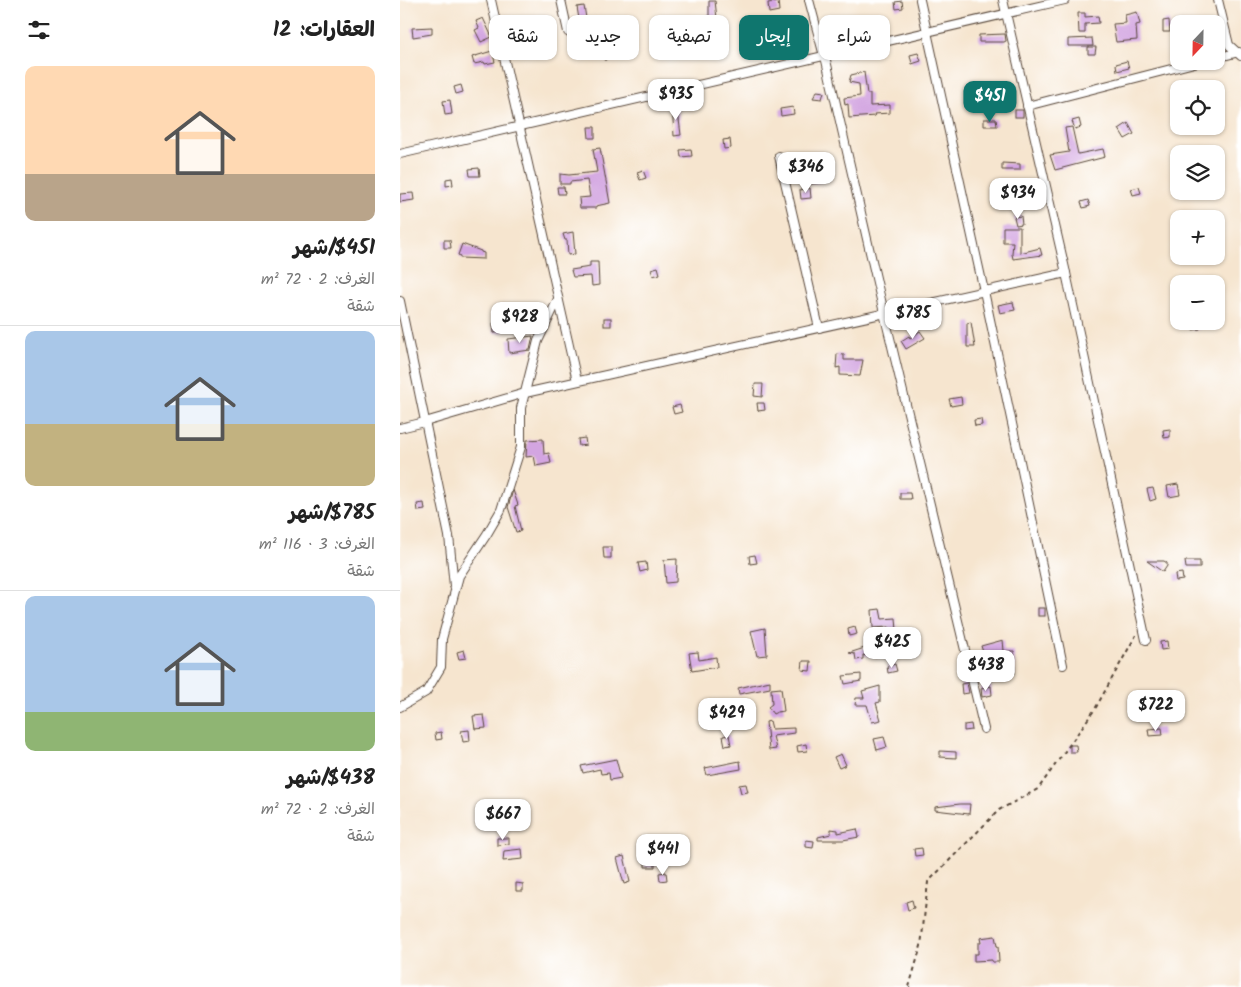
<!DOCTYPE html>
<html lang="ar">
<head>
<meta charset="utf-8">
<style>
	:root { --surface:#fff; --page:#f2f2f2; --text:#222; --muted:#767676; --line:#e0e0e0; --accent:#0f766e }
	body { margin:0; font-family:Kalam,"Playpen Sans Arabic",sans-serif; background:var(--page); color:var(--text); direction:rtl; height:100vh; display:flex; flex-direction:column; font-size:19px; white-space:nowrap }
	* { box-sizing:border-box; margin:0 }
	p { font-size:16px; color:var(--muted) }
	.icon { flex:none; width:28px; height:28px; fill:none; stroke:currentColor; stroke-width:2; stroke-linecap:round; stroke-linejoin:round }
	.map { position:relative; flex:1; overflow:hidden; direction:ltr }
	.panel { display:flex; flex-direction:column; background:var(--surface); width:400px }
	.panel>* { flex:none }
	.guide { position:absolute; left:15px; top:15px; width:475px; height:45px; direction:rtl; display:flex; gap:10px }
	.needle { width:32px; rotate:202deg }
	.buttons { position:absolute; left:770px; top:15px; display:grid; gap:10px }
	.buttons a { display:grid; place-items:center; width:55px; height:55px; border-radius:10px; background:var(--surface); box-shadow:0 1px 4px #0004; font-size:25px }
	.price { position:absolute; translate:-50% -42px; padding:0 11px; border-radius:10px; background:#fff; color:#222; font-size:16px; line-height:32px; filter:drop-shadow(0 1px 2px #0008) }
	.price::after { content:''; position:absolute; left:50%; top:30px; width:15px; height:11px; margin-left:-8px; background:inherit; clip-path:polygon(0 0,100% 0,50% 100%) }
	.price.current { background:var(--accent); color:#fff }
	ul { padding:0; list-style:none }
	li { display:grid; align-content:center; gap:10px; height:265px; padding:0 25px }
	li+li { border-top:1px solid var(--line) }
	li span { display:grid; place-items:center; height:155px; border-radius:10px; color:#555 }
	li>.icon { margin-inline-start:auto }
	span .icon { width:90px; height:90px; fill:#fffc; stroke-width:1 }
	li b { font-size:21px }
	h2 { display:flex; justify-content:space-between; align-items:center; height:60px; padding:0 25px; font-size:21px }
	.tag { padding:0 18px; border-radius:10px; background:var(--surface); box-shadow:0 1px 4px #0004; font-size:18px; line-height:45px }
	.tag.current { background:var(--accent); color:#fff }
	main { display:flex; flex:1; min-height:0 }
	.map>svg:first-child { display:block }
	.building { fill:#d3a5e1 }
	.lines { fill:none; stroke-linecap:round; stroke-linejoin:round }
	.street-casing { stroke:#574639; stroke-width:10 }
	.path { stroke:#574639; stroke-width:2; stroke-dasharray:4 4; stroke-linecap:butt }
	.street { stroke:#fff; stroke-width:8 }
</style>
</head>
<body>
<main>
<div class="map">
<svg width="841" height="987" viewBox="0 0 841 987">
	<rect width="100%" height="100%" fill="#fff"/>
	<filter id="ink" filterUnits="userSpaceOnUse"><feTurbulence type="fractalNoise" baseFrequency=".02" numOctaves="2"/><feDisplacementMap in="SourceGraphic" scale="10" xChannelSelector="R" yChannelSelector="G"/><feConvolveMatrix kernelMatrix="1 2 1 2 8 2 1 2 1" color-interpolation-filters="sRGB"/></filter>
	<filter id="wash" filterUnits="userSpaceOnUse"><feTurbulence type="fractalNoise" baseFrequency=".0096" numOctaves="4" result="noise"/><feDisplacementMap in="SourceGraphic" scale="20" xChannelSelector="R" yChannelSelector="G"/><feGaussianBlur stdDeviation="1.12" result="paint"/><feColorMatrix in="noise" values="0 0 0 0 0 0 0 0 0 0 0 0 0 0 0 0 0 1.4 0 .05"/><feComposite in="paint" operator="in"/></filter>
	<g filter="url(#wash)">
		<rect width="100%" height="100%" fill="#f6e5cf"/>
		<g id="blocks">
			<!-- building -->
			<g class="building">
				<polygon points="309,1 315,1 318,27 309,27"/>
				<polygon points="378,1 379,11 369,13 368,3"/>
				<polygon points="502,1 503,8 496,9 495,2"/>
				<polygon points="184,6 186,18 179,19 177,7"/>
				<polygon points="737,12 740,24 736,25 737,40 716,42 713,24 726,23 725,15"/>
				<polygon points="678,13 685,13 685,17 698,16 699,23 685,24 685,33 679,33"/>
				<polygon points="83,18 92,37 81,42 75,30 79,28 76,21"/>
				<polygon points="769,20 770,32 763,32 763,21"/>
				<polygon points="32,27 32,34 13,37 12,28"/>
				<polygon points="199,28 209,30 208,42 213,41 215,52 207,53 206,60 204,60"/>
				<polygon points="605,34 606,41 604,42 579,42 579,35"/>
				<polygon points="692,38 693,46 668,46 668,39"/>
				<polygon points="688,47 696,47 695,54 688,54"/>
				<polygon points="92,51 95,62 85,64 84,62 74,64 72,57"/>
				<polygon points="518,53 521,61 512,64 510,55"/>
				<polygon points="727,61 729,68 717,71 716,64"/>
				<polygon points="464,72 467,94 470,94 470,106 490,105 490,113 474,114 475,116 449,118 448,104 445,105 444,98 460,96 459,84 449,82 451,75"/>
				<polygon points="61,85 63,92 56,94 54,87"/>
				<polygon points="417,91 424,92 422,99 413,98"/>
				<polygon points="50,100 52,114 45,115 43,101"/>
				<polygon points="272,104 277,104 281,135 274,136"/>
				<polygon points="393,107 394,114 381,116 380,109"/>
				<rect x="615" y="110" width="8" height="7"/>
				<polygon points="584,119 596,119 597,126 584,126"/>
				<polygon points="679,119 681,127 675,129 672,121"/>
				<polygon points="728,123 734,134 725,139 719,129"/>
				<polygon points="188,127 195,127 195,138 189,138"/>
				<polygon points="672,127 678,154 703,149 705,157 655,170 650,155 669,152 665,128"/>
				<polygon points="330,139 331,148 324,149 323,140"/>
				<polygon points="200,148 210,203 196,206 196,208 180,208 179,198 190,197 187,180 170,182 170,184 160,184 160,174 169,175 197,172 193,149"/>
				<polygon points="291,149 292,156 281,157 280,150"/>
				<polygon points="602,163 620,164 620,170 602,170"/>
				<polygon points="79,168 80,176 70,176 69,169"/>
				<polygon points="420,168 422,182 410,184 408,170"/>
				<polygon points="243,170 246,178 240,180 237,172"/>
				<polygon points="52,178 53,185 46,186 46,179"/>
				<polygon points="157,187 164,187 165,194 158,194"/>
				<polygon points="739,187 741,193 733,195 731,189"/>
				<polygon points="410,188 411,198 401,199 400,190"/>
				<polygon points="13,193 14,200 0,202 0,194"/>
				<polygon points="688,200 690,206 683,208 681,202"/>
				<polygon points="621,216 622,224 616,225 614,217"/>
				<polygon points="603,227 620,227 620,253 640,248 642,255 613,259 612,254 613,242 603,242"/>
				<polygon points="173,232 175,254 168,255 167,240 165,240 163,234"/>
				<polygon points="44,240 50,240 51,248 44,248"/>
				<polygon points="62,244 81,251 81,252 84,253 84,259 60,258 60,256 58,255"/>
				<polygon points="190,262 198,262 199,285 192,286 191,276 173,277 171,270 190,267"/>
				<polygon points="258,267 260,274 253,276 251,269"/>
				<polygon points="613,302 615,310 600,313 598,305"/>
				<rect x="204" y="318" width="7" height="8"/>
				<polygon points="103,321 104,332 94,333 93,323"/>
				<polygon points="790,321 798,321 800,329 792,330"/>
				<polygon points="571,322 575,347 567,347 567,323"/>
				<polygon points="520,331 525,338 506,349 501,341 509,336 510,338"/>
				<polygon points="133,336 130,350 109,353 108,339"/>
				<polygon points="437,354 444,355 444,360 463,360 460,376 440,375 440,367 436,368"/>
				<polygon points="355,384 363,384 362,397 354,396"/>
				<polygon points="561,397 562,404 551,406 549,399"/>
				<polygon points="357,403 364,403 365,410 358,411"/>
				<polygon points="280,405 282,412 274,414 272,407"/>
				<polygon points="581,419 582,425 575,426 574,420"/>
				<polygon points="770,429 770,437 764,438 763,430"/>
				<polygon points="185,438 186,445 179,446 178,439"/>
				<polygon points="143,439 144,454 149,453 151,463 136,466 134,456 126,457 127,440"/>
				<polygon points="778,484 780,495 769,497 767,486"/>
				<polygon points="753,488 756,499 750,501 747,489"/>
				<polygon points="113,490 118,505 115,506 121,531 116,532 108,507"/>
				<polygon points="500,493 510,493 511,499 500,499"/>
				<polygon points="24,503 25,510 18,511 17,504"/>
				<polygon points="203,547 211,547 211,558 204,558"/>
				<polygon points="355,555 357,563 350,564 349,556"/>
				<polygon points="277,559 276,582 266,583 264,560"/>
				<polygon points="747,561 764,561 767,563 767,566 763,572"/>
				<polygon points="785,561 800,561 800,568 786,568"/>
				<polygon points="246,562 247,570 240,572 238,563"/>
				<polygon points="782,573 783,580 776,581 775,574"/>
				<rect x="638" y="608" width="7" height="8"/>
				<polygon points="480,609 482,619 496,618 497,631 489,632 489,627 473,628 472,610"/>
				<polygon points="455,627 457,634 449,636 448,629"/>
				<polygon points="365,628 367,655 357,656 351,631"/>
				<polygon points="603,640 604,651 614,651 615,674 607,675 605,658 585,658 587,668 576,670 573,658 584,655 581,646"/>
				<polygon points="767,641 768,649 761,650 760,642"/>
				<polygon points="471,646 478,647 476,657 463,655 463,659 456,660 455,654 449,653"/>
				<polygon points="64,650 66,658 59,659 57,652"/>
				<polygon points="298,652 299,660 316,657 317,667 292,671 289,653"/>
				<polygon points="403,661 411,661 410,671 402,670"/>
				<polygon points="495,664 497,671 488,673 487,666"/>
				<polygon points="461,674 461,681 445,684 443,676"/>
				<polygon points="370,681 370,688 339,694 338,688"/>
				<polygon points="567,683 569,693 562,694 561,684"/>
				<polygon points="480,686 480,702 476,703 481,720 472,722 467,705 455,705 456,698 464,698 462,691"/>
				<polygon points="591,686 592,695 582,697 581,688"/>
				<polygon points="381,688 384,711 377,712 373,714 368,707 372,704 371,689"/>
				<polygon points="84,715 86,728 75,729 73,716"/>
				<polygon points="370,721 372,729 394,728 394,733 373,736 376,749 369,750 366,722"/>
				<polygon points="571,724 572,730 564,731 564,725"/>
				<polygon points="762,728 763,735 749,736 748,729"/>
				<polygon points="69,730 70,741 63,742 61,731"/>
				<polygon points="41,732 42,739 36,740 35,733"/>
				<polygon points="329,735 331,745 325,746 323,736"/>
				<polygon points="484,737 487,747 477,750 474,739"/>
				<polygon points="406,744 407,751 398,752 397,746"/>
				<polygon points="670,745 676,745 677,752 670,752"/>
				<polygon points="540,751 556,752 556,758 540,757"/>
				<polygon points="441,754 446,765 439,768 434,757"/>
				<polygon points="216,759 221,778 210,780 209,773 201,774 200,769 183,773 181,766"/>
				<polygon points="340,761 341,769 307,775 305,768"/>
				<polygon points="346,784 348,792 341,793 339,785"/>
				<polygon points="560,804 570,804 569,814 535,810 535,807"/>
				<polygon points="431,829 438,830 438,833 457,829 459,837 443,840 418,840 418,837 431,834"/>
				<polygon points="97,838 109,838 109,844 97,845"/>
				<polygon points="406,840 414,841 413,848 406,847"/>
				<polygon points="522,848 523,855 515,856 514,849"/>
				<polygon points="122,849 123,859 103,861 104,851"/>
				<polygon points="253,852 255,853 255,867 245,867 245,853"/>
				<polygon points="224,856 230,882 224,884 217,858"/>
				<polygon points="266,872 267,880 260,881 259,873"/>
				<polygon points="116,883 123,884 123,891 116,891"/>
				<polygon points="512,900 514,908 508,910 506,902"/>
				<polygon points="595,936 597,946 598,946 599,962 592,962 592,960 574,961 574,954 578,954 578,943 581,943 580,938"/>
			</g>
		</g>
	</g>
	<g filter="url(#ink)">
		<use href="#blocks" fill-opacity="0" stroke="#574639" stroke-width="1"/>
		<g class="lines">
			<!-- street casing -->
			<g class="street-casing">
				<g id="street">
					<polyline points="91,0 177,381"/>
					<polyline points="161,0 168,32"/>
					<polyline points="409,0 424,56"/>
					<polyline points="520,0 584,291 663,665"/>
					<polyline points="603,0 666,273 746,640"/>
					<polyline points="818,0 829,45 841,56"/>
					<polyline points="425,56 484,313 584,729"/>
					<polyline points="816,58 839,52"/>
					<polyline points="627,106 802,61"/>
					<polyline points="0,154 665,0"/>
					<polyline points="379,156 419,328"/>
					<polyline points="0,301 49,536 54,586"/>
					<polyline points="0,428 25,422 125,393 666,273"/>
					<polyline points="0,707 26,692 41,667 42,639 59,576 87,534 101,510 121,447 121,408 138,341 158,299"/>
				</g>
			</g>
			<!-- path -->
			<polyline class="path" points="509,987 521,946 528,882 599,810 638,789 695,709 736,635"/>
			<!-- street -->
			<use href="#street" class="street"/>
		</g>
	</g>
</svg>
<div class="buttons">
<a><svg class="needle" viewBox="-14 -14 28 28"><path d="M0-13l5 13h-10z" fill="#e53935"/><path d="M0 13l5-13h-10z" fill="#767676"/></svg></a>
<a><svg class="icon" aria-label="locate" viewBox="0 0 24 24"><circle cx="12" cy="12" r="6"/><path d="M12 2v4M12 18v4M2 12h4M18 12h4"/></svg></a>
<a><svg class="icon" aria-label="layers" viewBox="0 0 24 24"><path d="M12 4l9 5-9 5-9-5zM3 14l9 5 9-5"/></svg></a>
<a>+</a>
<a>−</a>
</div>
<b class="price" style="left:276px;top:121px">$935</b>
<b class="price current" style="left:590px;top:123px">$451</b>
<b class="price" style="left:406px;top:194px">$346</b>
<b class="price" style="left:618px;top:220px">$934</b>
<b class="price" style="left:513px;top:340px">$785</b>
<b class="price" style="left:120px;top:344px">$928</b>
<b class="price" style="left:492px;top:669px">$425</b>
<b class="price" style="left:586px;top:692px">$438</b>
<b class="price" style="left:756px;top:732px">$722</b>
<b class="price" style="left:327px;top:740px">$429</b>
<b class="price" style="left:103px;top:841px">$667</b>
<b class="price" style="left:263px;top:876px">$441</b>
<div class="guide">
<a class="tag">شراء</a>
<a class="tag current">إيجار</a>
<a class="tag">تصفية</a>
<a class="tag">جديد</a>
<a class="tag">شقة</a>
</div>
</div>
<section class="panel">
<h2>العقارات: 12<svg class="icon" aria-label="filters" viewBox="0 0 24 24"><path d="M4 7h16M4 17h16"/><circle cx="9" cy="7" r="2"/><circle cx="15" cy="17" r="2"/></svg></h2>
<ul>
<li><span style="background:linear-gradient(#ffd9b3 70%,#b9a48a 0)"><svg class="icon" aria-label="home" viewBox="0 0 24 24"><path d="M3 11l9-7 9 7M6 9v11h12V9"/></svg></span><div><b>$451/شهر</b><p>الغرف: 2 · 72 m²</p><p>شقة</p></div></li>
<li><span style="background:linear-gradient(#a9c7e8 60%,#c2b280 0)"><svg class="icon" aria-label="home" viewBox="0 0 24 24"><path d="M3 11l9-7 9 7M6 9v11h12V9"/></svg></span><div><b>$785/شهر</b><p>الغرف: 3 · 116 m²</p><p>شقة</p></div></li>
<li><span style="background:linear-gradient(#a9c7e8 75%,#8fb573 0)"><svg class="icon" aria-label="home" viewBox="0 0 24 24"><path d="M3 11l9-7 9 7M6 9v11h12V9"/></svg></span><div><b>$438/شهر</b><p>الغرف: 2 · 72 m²</p><p>شقة</p></div></li>
</ul>
</section>
</main>
</body>
</html>
